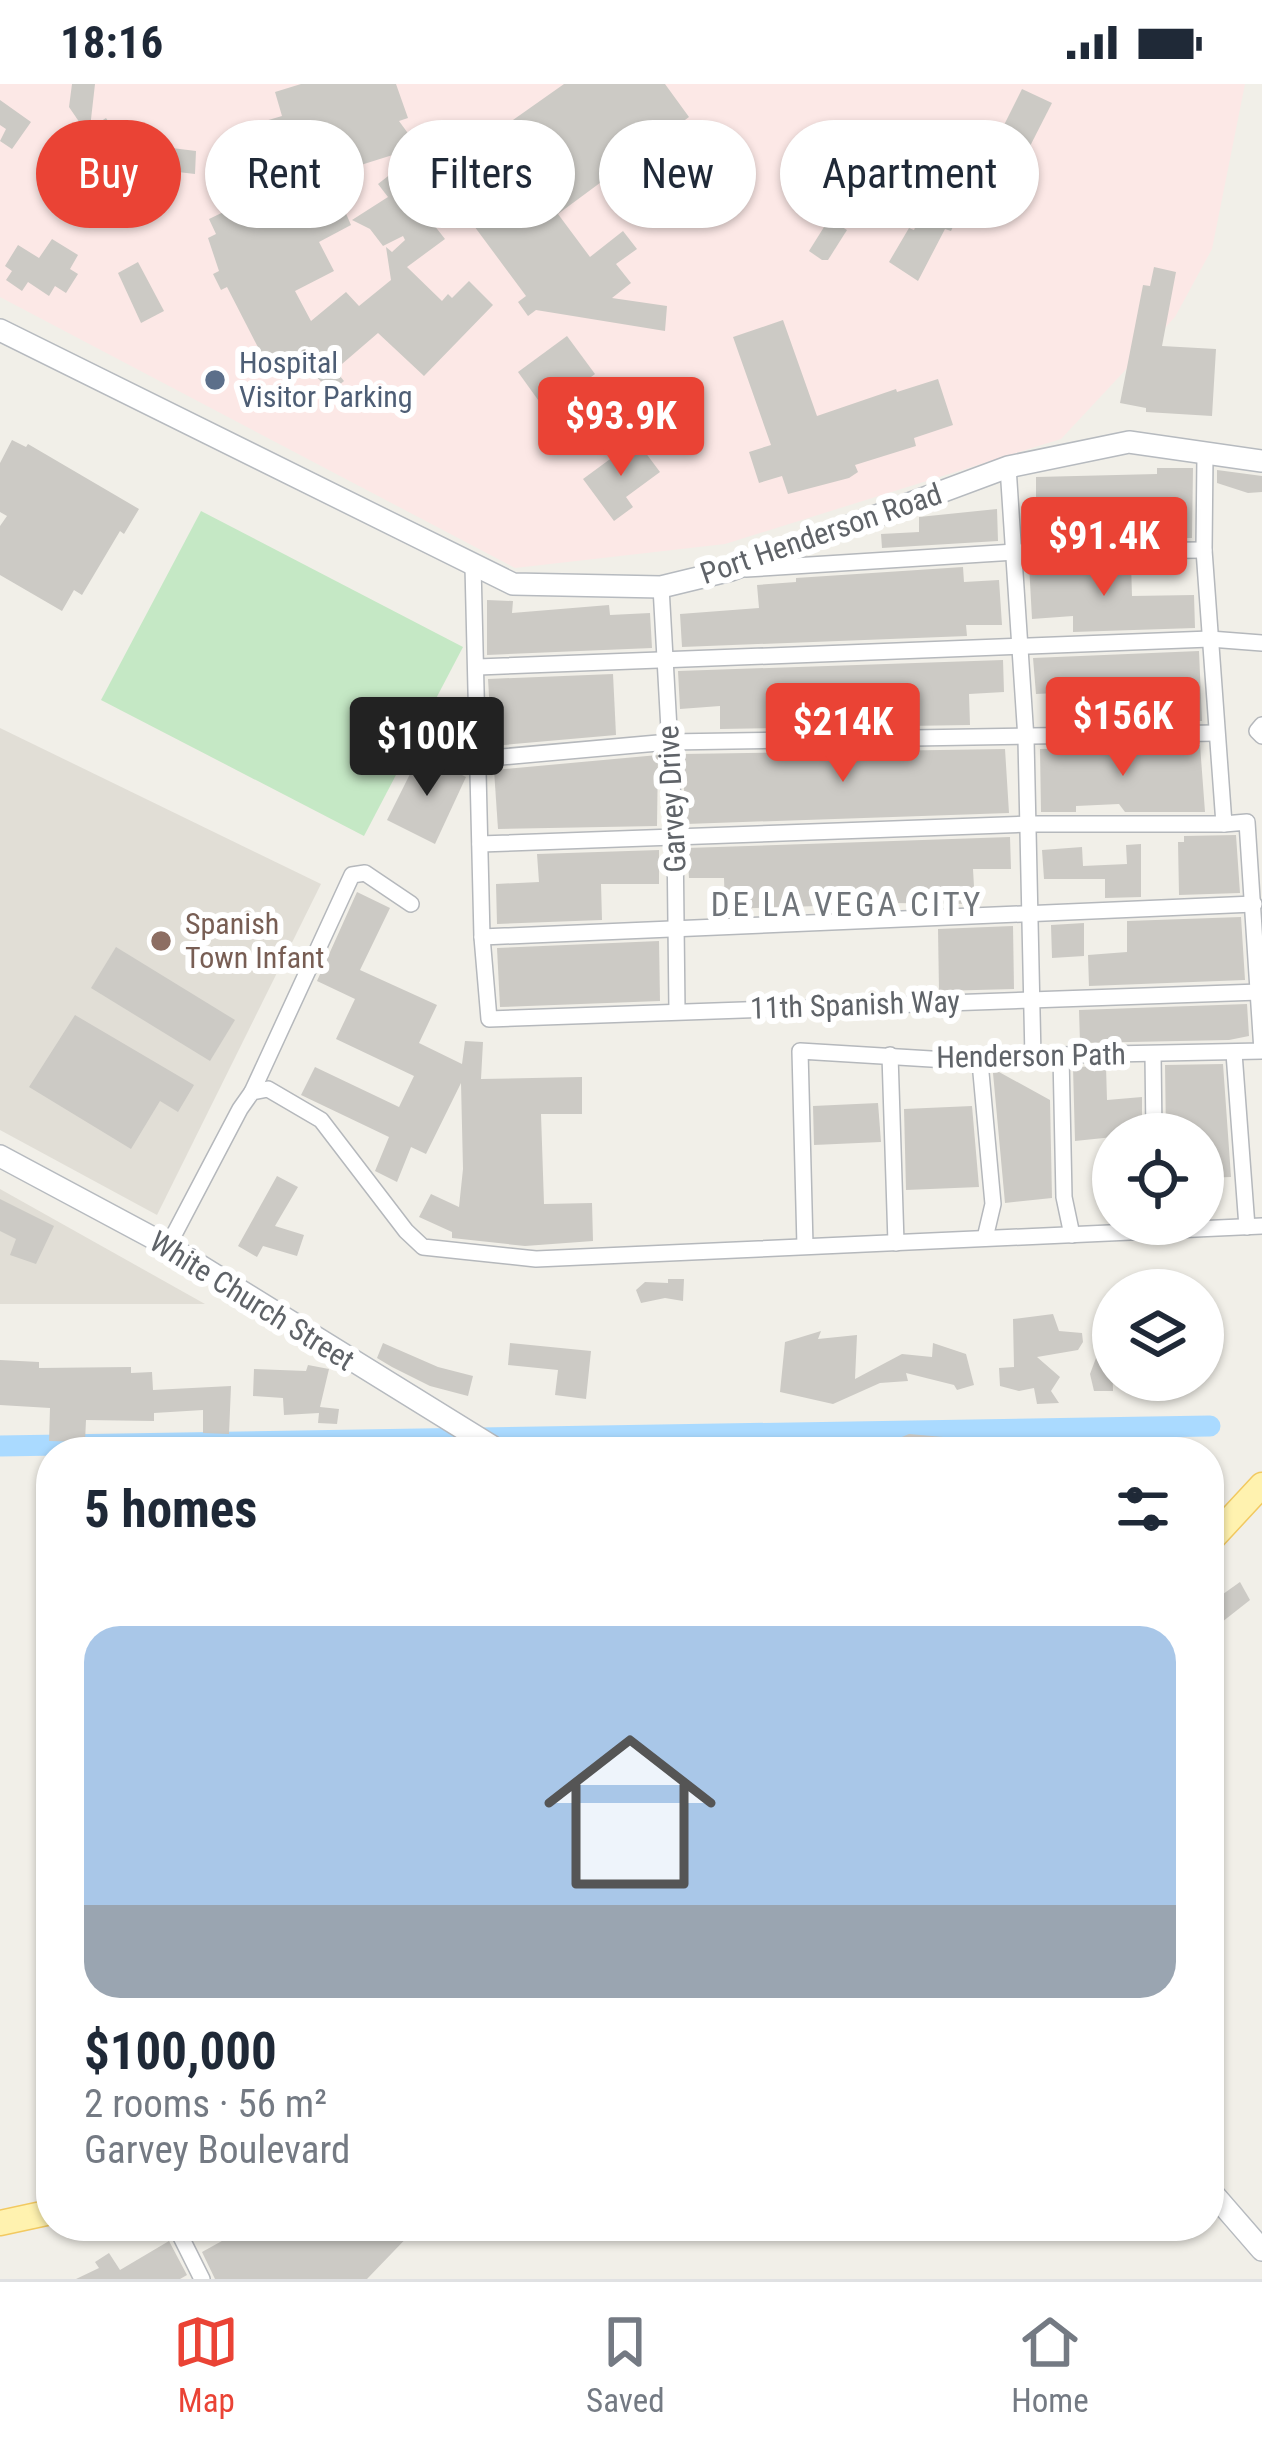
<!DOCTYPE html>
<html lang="en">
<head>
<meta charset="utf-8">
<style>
	:root { --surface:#fff; --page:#f6f6f7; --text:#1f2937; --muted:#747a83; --line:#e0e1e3; --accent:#ea4335 }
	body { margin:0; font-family:"Roboto Condensed",sans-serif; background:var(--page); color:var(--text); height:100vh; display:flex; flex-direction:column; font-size:45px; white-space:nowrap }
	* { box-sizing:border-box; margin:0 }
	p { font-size:39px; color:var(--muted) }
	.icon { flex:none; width:66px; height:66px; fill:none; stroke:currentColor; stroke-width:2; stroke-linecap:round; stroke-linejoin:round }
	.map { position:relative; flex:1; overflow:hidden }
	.sheet { position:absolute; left:36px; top:1353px; width:1188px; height:804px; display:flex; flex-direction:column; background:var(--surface); border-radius:48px; box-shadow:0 3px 9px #0004 }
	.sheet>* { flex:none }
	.top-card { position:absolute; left:36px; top:36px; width:1191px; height:108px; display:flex; gap:24px }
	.controls { position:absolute; left:1092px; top:1029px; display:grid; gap:24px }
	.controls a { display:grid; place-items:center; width:132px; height:132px; border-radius:50%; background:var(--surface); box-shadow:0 3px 9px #0004; font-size:60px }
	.price { position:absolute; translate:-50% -102px; padding:0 27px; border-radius:12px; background:var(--accent); color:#fff; font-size:39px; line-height:78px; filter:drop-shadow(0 3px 6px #0008) }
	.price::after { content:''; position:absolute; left:50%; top:72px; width:36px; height:27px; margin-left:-18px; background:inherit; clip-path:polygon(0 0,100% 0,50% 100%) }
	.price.selected { background:#222; color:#fff }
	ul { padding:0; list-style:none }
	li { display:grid; align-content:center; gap:24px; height:636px; padding:0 48px }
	li span { display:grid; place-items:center; height:372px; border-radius:36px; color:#555 }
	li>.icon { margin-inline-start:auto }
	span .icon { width:216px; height:216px; fill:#fffc; stroke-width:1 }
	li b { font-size:51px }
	h2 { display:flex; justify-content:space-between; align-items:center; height:144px; padding:0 48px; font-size:51px }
	.pill { padding:0 42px; border-radius:54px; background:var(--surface); box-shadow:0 3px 9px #0004; font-size:42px; line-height:108px }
	.pill.selected { background:var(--accent); color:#fff }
	.status { display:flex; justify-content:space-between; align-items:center; height:84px; padding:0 60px; background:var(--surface); direction:ltr }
	.status svg { height:33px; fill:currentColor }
	.dock { display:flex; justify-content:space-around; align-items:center; height:168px; border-top:3px solid var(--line); background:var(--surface); font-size:33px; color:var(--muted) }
	.dock a { display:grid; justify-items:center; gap:6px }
	.dock .selected { color:var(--accent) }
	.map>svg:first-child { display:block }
	.education { fill:#e1ded6 }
	.medical { fill:#fce8e6 }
	.green { fill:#c5e8c5 }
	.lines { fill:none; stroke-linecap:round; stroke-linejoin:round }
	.canal { stroke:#aadaff; stroke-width:21 }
	.building { fill:#cccac5 }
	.street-casing { stroke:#b5b8bc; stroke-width:18 }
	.secondary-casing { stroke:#b6babf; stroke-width:24 }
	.primary-casing { stroke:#f2c960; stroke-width:27 }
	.street { stroke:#fff; stroke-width:15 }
	.secondary { stroke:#fff; stroke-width:21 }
	.primary { stroke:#fff2af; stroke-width:24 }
	.service-dot { fill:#5c6f8a; stroke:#fff; stroke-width:4.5 }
	.education-dot { fill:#8d6e63; stroke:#fff; stroke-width:4.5 }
	.labels { text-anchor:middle; stroke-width:12; stroke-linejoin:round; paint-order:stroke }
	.service-label { font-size:30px; fill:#4e5e75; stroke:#fff; text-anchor:start }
	.street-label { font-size:30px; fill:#5f6368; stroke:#fff }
	.education-label { font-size:30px; fill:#785e54; stroke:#fff; text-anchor:start }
	.neighbourhood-label { font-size:33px; letter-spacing:3px; fill:#70757a; stroke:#fff }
</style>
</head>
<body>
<div class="status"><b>18:16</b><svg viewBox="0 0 49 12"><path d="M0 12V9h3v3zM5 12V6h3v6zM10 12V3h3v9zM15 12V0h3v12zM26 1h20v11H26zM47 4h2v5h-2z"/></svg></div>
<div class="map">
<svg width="1262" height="2195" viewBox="0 0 1262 2195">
	<rect width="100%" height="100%" fill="#f1efe8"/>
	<!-- education -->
	<g class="education">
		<polygon points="0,644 321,800 157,1131 0,1046"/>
		<polygon points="0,1105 205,1220 0,1220"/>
	</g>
	<!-- medical -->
	<polygon class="medical" points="0,0 1245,0 1212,165 1175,233 1061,355 725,460 515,484 0,213"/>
	<!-- green -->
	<polygon class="green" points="201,427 463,563 364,752 101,616"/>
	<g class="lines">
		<!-- canal -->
		<polyline class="canal" points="0,1362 1210,1342"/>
	</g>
	<!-- building -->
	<g class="building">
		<polygon points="72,0 95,0 90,44 106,34 119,53 99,67 69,23"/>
		<polygon points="301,0 396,0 408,34 399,37 418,63 329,91 351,141 319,158 334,187 295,207 311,237 346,208 359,222 391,196 386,163 392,168 405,156 403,152 383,162 370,145 352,136 388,113 378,100 434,56 452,79 564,0 665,0 689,33 558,130 590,173 623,147 637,165 616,180 631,199 612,214 667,222 665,247 536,226 528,232 518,218 526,212 460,123 434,141 445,155 407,183 442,217 448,210 452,214 469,197 493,221 424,292 378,249 335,286 344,297 331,308 308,284 287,300 264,275 227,203 221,206 213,190 219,187 208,154 216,150 209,135 236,122 243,135 296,110 283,69 265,75 255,40 282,32 275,8"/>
		<polygon points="1022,5 1052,19 1026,70 997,55"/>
		<polygon points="0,16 31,38 12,65 0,57 6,45 0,41"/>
		<polygon points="902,39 933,56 916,88 884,72"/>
		<polygon points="135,64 171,75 172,64 196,67 195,90 152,85 150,92 128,86"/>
		<polygon points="933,90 970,106 951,147 945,145 918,197 889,178 909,144 914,146 927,116 922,113"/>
		<polygon points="829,135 847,146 828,176 822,176 809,167"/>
		<polygon points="52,155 78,171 70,185 78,190 66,209 55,202 49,212 28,198 22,207 6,196 12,187 5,182 18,161 39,174"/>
		<polygon points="138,178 164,227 141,239 118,189"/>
		<polygon points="1154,183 1176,188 1162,262 1216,265 1212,332 1146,328 1146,324 1120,319 1143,201 1150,202"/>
		<polygon points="783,236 817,332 896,305 897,308 938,295 953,341 914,354 916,362 855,381 858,388 849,394 788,410 782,392 759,399 749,368 771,361 733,253"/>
		<polygon points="567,252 595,290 546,327 518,288"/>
		<polygon points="12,356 26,363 28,360 139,425 124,450 120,447 82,511 74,506 62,527 0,491 0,442 7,432 0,428 0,379"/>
		<polygon points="636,356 660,388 626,413 633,423 614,437 583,395"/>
		<polygon points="1157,384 1193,384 1192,454 1036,456 1036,393 1157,390"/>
		<polygon points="1217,386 1262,392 1262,408 1248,409 1217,399"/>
		<polygon points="997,425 998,457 882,464 881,450 919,448 919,433"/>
		<polygon points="1131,479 1132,512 1194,511 1195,544 1073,548 1073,532 1032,535 1029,480"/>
		<polygon points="963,483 964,498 999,496 1002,541 966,541 967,552 682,563 680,530 759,524 757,501 796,498 796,494"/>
		<polygon points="487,516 513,517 512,529 609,521 610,531 650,529 652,564 487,571"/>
		<polygon points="1199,567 1202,637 1077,637 1076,608 1036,610 1033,574"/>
		<polygon points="1003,576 1004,608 969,610 970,641 720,645 720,622 680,625 678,587"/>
		<polygon points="613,590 616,651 492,662 488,595"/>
		<polygon points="1200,661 1205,728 1125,728 1119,720 1076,722 1076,728 1041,728 1040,665"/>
		<polygon points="1005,665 1009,729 686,740 682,670"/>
		<polygon points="420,670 466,693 435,760 387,736"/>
		<polygon points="658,671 657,742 498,745 494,686"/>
		<polygon points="1236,751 1240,809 1179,811 1178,758 1184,758 1184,752"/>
		<polygon points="1010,753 1011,785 973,785 975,820 891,819 891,824 818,827 818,822 725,825 724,794 689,794 687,764"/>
		<polygon points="1141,760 1141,813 1105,814 1105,795 1044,795 1042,766 1082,763 1083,782 1127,780 1126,761"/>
		<polygon points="659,766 659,800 601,800 602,836 497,840 496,800 539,798 537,770"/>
		<polygon points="357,808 390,824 360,886 437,921 419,959 462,980 465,957 483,958 481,995 582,993 582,1030 541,1030 544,1120 592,1119 593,1157 525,1162 452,1154 452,1148 419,1133 431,1110 459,1123 463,1085 461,999 426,1070 411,1063 397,1098 375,1087 389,1053 301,1011 315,983 399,1023 414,992 336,955 355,915 317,897"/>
		<polygon points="1241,833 1245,896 1089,902 1088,871 1127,868 1127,837"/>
		<polygon points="1084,839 1084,872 1052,874 1051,841"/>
		<polygon points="1013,842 1014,905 939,907 938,845"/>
		<polygon points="659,857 660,917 500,923 497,864"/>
		<polygon points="116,863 235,936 210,977 91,904"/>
		<polygon points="1247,920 1249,952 1229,956 1080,959 1079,926"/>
		<polygon points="75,931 194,1001 178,1028 160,1017 131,1065 29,1003"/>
		<polygon points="1223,980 1231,1093 1203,1094 1203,1050 1166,1050 1165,981"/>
		<polygon points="1106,982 1107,1016 1142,1013 1142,1050 1075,1057 1073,983"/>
		<polygon points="999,988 1050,1016 1052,1114 1005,1119 993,989"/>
		<polygon points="878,1019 881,1058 814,1061 813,1022"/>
		<polygon points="972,1022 979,1103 906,1106 904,1025"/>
		<polygon points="277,1092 298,1103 275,1142 304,1151 297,1172 263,1162 257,1173 238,1162"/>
		<polygon points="0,1115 54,1142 36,1180 10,1171 16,1155 0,1147"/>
		<polygon points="668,1195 684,1195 683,1217 665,1214 641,1219 636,1206 645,1198 668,1199"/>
		<polygon points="1053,1230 1059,1247 1082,1249 1083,1258 1078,1266 1037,1273 1060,1293 1051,1307 1059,1319 1037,1320 1034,1304 1019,1307 1000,1302 999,1284 1014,1283 1013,1235"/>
		<polygon points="1111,1234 1113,1307 1094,1307 1090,1290"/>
		<polygon points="821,1247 818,1255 857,1251 855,1295 902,1270 932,1273 933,1259 966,1270 974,1301 957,1306 954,1301 906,1289 908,1297 880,1299 833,1320 780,1308 785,1258"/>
		<polygon points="383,1259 438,1283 473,1292 468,1312 430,1302 392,1283 377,1274"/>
		<polygon points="510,1259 591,1267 586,1315 555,1311 558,1286 508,1281"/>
		<polygon points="0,1276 39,1278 39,1284 131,1283 131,1289 152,1288 153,1306 231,1302 229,1350 203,1349 203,1326 154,1329 154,1337 86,1336 85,1358 49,1357 50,1324 0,1321"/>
		<polygon points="308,1281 329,1285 320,1323 339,1325 337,1340 318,1339 319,1329 284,1331 283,1314 253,1312 254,1285 306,1287"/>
		<polygon points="909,1350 989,1357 989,1368 866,1368"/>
		<polygon points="1240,1498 1250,1516 1222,1538 1209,1520"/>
		<polygon points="249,2142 255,2142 260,2151 279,2142 361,2142 369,2154 380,2142 418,2142 367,2195 215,2195 202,2168"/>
		<polygon points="169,2157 187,2191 180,2195 76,2195 99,2184 95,2178 109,2169 120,2186"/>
	</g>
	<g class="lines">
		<!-- street casing -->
		<g class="street-casing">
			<g id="street">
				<polyline points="1008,383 1026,655 1033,974"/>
				<polyline points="473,482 482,853 489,935 1259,908"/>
				<polyline points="746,485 1015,468 1204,466"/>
				<polyline points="661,503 675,752 677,927"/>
				<polyline points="478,583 1210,555 1262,559"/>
				<polyline points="1262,641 1257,647 1262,652"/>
				<polyline points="479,675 669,658 1216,649"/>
				<polyline points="480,760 1029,740 1224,740"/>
				<polyline points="482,853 1254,820"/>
				<polyline points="1234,969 1247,1143"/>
				<polyline points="890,971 896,1159"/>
				<polyline points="1061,971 1064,1113 1072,1151"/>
				<polyline points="1153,971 1154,1050"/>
				<polyline points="980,978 993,1120 985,1154"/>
				<polyline points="252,1008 352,791 365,789 411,820"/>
				<polyline points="168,1162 240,1025 252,1008 268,1005 321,1036 406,1147 423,1163 536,1175 1262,1142"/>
				<polyline points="805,1162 800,967 980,978 1061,971 1262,967 1247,738 1224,740 1204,466 1205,372"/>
				<polyline points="188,2142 177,2145 202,2195"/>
			</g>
		</g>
		<!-- secondary casing -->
		<g class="secondary-casing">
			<g id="secondary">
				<polyline points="0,246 513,500 661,503 731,486 1008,383 1129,358 1262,377"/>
				<polyline points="0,1072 168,1162 501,1368"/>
				<polyline points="1209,2105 1262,2166"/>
			</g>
		</g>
		<!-- primary casing -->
		<g class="primary-casing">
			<g id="primary">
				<polyline points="1209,1458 1262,1401"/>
				<polyline points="0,2139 51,2128"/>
			</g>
		</g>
		<!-- street -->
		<use href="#street" class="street"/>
		<!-- secondary -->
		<use href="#secondary" class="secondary"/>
		<!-- primary -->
		<use href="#primary" class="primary"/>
	</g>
	<!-- markers -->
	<circle class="service-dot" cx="215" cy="296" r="12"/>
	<circle class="education-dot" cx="161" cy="857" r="12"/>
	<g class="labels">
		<!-- service labels -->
		<g class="service-label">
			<text x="239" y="289">Hospital<tspan x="239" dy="34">Visitor Parking</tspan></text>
		</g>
		<!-- street labels -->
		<g class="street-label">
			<text transform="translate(821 450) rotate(-19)" y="10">Port Henderson Road</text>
			<text transform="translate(672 715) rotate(-93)" y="10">Garvey Drive</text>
			<text transform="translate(855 921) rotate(-2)" y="10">11th Spanish Way</text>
			<text transform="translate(1031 972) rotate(-1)" y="10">Henderson Path</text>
			<text transform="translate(252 1217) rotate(32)" y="10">White Church Street</text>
		</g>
		<!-- education labels -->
		<g class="education-label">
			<text x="185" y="850">Spanish<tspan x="185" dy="34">Town Infant</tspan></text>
		</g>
		<!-- neighbourhood labels -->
		<g class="neighbourhood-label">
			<text x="847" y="832">DE LA VEGA CITY</text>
		</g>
	</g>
</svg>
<div class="controls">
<a><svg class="icon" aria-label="locate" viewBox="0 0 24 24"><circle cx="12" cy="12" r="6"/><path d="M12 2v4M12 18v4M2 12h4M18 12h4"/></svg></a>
<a><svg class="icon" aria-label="layers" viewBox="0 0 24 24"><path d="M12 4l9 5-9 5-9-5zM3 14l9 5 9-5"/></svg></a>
</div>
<b class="price" style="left:621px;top:395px">$93.9K</b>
<b class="price" style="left:1104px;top:515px">$91.4K</b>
<b class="price" style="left:1123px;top:695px">$156K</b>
<b class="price" style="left:843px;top:701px">$214K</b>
<b class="price selected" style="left:427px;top:715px">$100K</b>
<div class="top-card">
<a class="pill selected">Buy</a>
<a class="pill">Rent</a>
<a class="pill">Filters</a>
<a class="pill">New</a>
<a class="pill">Apartment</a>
</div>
<section class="sheet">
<h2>5 homes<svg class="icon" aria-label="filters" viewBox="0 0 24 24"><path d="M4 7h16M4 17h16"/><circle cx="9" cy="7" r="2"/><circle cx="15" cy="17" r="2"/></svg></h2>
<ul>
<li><span style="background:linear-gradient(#a9c7e8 75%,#9aa5b1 0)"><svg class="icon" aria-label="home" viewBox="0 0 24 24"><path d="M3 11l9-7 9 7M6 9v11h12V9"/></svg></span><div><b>$100,000</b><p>2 rooms · 56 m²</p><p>Garvey Boulevard</p></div></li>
</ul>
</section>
</div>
<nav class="dock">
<a class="selected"><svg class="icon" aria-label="map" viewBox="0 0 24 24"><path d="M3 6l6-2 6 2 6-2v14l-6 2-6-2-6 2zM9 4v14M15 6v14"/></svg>Map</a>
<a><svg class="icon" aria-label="saved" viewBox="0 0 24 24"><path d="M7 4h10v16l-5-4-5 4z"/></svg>Saved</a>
<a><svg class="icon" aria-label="home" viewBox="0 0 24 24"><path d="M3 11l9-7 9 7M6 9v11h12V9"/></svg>Home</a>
</nav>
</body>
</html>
